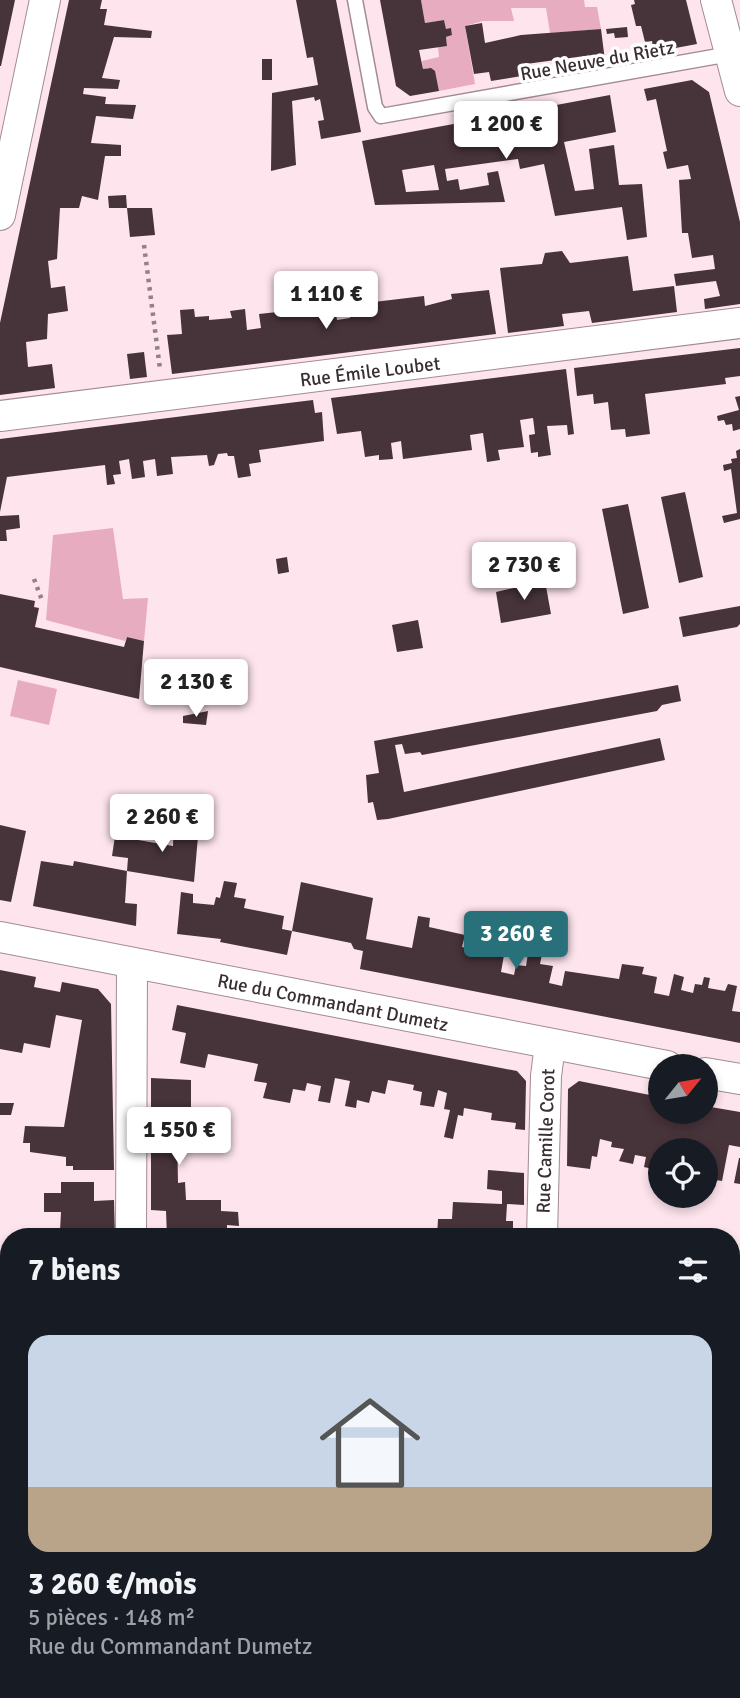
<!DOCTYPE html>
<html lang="fr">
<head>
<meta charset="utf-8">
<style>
	:root { --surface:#171b24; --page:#242831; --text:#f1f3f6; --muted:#9ea1a6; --accent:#28717a }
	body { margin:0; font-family:Signika,sans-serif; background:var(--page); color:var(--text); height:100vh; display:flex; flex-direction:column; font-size:26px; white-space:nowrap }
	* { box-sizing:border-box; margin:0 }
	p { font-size:23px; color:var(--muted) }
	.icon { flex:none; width:38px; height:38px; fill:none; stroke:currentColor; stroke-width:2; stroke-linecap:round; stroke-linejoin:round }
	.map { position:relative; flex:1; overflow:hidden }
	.drawer { position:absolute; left:0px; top:1228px; width:740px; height:471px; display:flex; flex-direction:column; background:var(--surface); border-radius:28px 28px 0 0; box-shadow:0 4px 10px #0003 }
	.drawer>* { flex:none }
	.needle { width:46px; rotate:60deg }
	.controls { position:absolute; left:648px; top:1054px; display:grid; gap:14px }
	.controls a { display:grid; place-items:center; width:70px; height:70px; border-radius:50%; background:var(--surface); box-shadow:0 4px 10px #0003; font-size:35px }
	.price { position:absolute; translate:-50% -60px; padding:0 16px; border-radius:7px; background:#fff; color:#222; font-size:23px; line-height:46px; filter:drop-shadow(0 2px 4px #0008) }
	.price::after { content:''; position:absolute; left:50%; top:42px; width:21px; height:16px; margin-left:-10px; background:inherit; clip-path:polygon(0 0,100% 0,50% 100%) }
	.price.active { background:var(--accent); color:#fff }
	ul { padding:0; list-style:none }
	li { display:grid; align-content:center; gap:14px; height:371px; padding:0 28px }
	li span { display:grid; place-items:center; height:217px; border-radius:21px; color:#555 }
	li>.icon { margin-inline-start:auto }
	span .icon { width:126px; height:126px; fill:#fffc; stroke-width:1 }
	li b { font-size:30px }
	h2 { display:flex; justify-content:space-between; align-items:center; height:84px; padding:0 28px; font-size:30px }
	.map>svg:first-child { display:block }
	.green { fill:#e8acc1 }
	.building { fill:#47333a; fill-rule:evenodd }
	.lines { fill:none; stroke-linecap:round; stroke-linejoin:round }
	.service-casing { stroke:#a28b92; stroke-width:17 }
	.minor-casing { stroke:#a28b92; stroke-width:32 }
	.path { stroke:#928186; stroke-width:4.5; stroke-dasharray:3.5 5; stroke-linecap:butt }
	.service { stroke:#fff; stroke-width:14 }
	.minor { stroke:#fff; stroke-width:30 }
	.labels { text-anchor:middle; stroke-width:7; stroke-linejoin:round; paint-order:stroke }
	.street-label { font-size:19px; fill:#392f32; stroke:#fff }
</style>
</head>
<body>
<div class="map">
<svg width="740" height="1698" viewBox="0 0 740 1698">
	<rect width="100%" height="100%" fill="#fee4ed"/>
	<!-- green -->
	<g class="green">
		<polygon points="421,0 584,0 585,7 597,7 601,29 550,33 546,8 511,8 514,21 483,21 465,26 475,84 439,91 435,72 430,68 423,69 422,61 439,57 438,47 447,45 446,37 452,35 451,29 446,29 444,20 425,23"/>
		<polygon points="113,528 123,599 148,598 144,641 127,637 125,641 46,620 53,535"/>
		<polygon points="18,680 57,689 49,725 10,716"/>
	</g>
	<!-- building -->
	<g class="building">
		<polygon points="0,0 15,0 1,66 0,66"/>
		<polygon points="69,0 102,0 100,9 107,9 104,25 152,31 151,38 114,37 102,78 120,80 118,89 84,88 83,94 106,97 105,104 136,105 133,119 96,116 91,143 121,145 121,156 105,156 98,200 82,196 79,208 60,208 57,259 48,261 51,288 65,286 68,311 48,314 47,339 26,342 28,367 52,364 55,388 0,395 0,323"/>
		<polygon points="296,0 336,0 361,132 321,139 318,121 324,120 320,99 315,101 314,97 292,101 296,165 271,171 272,93 318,85 313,57 307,58"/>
		<polygon points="380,0 421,0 425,23 444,20 446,29 451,28 452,35 446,37 447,46 419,50 423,69 431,68 435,71 439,91 410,96 396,86"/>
		<polygon points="634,0 686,0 697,44 654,52 652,41 645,42 641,26 636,26 631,5 635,4"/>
		<polygon points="482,23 485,43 521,35 601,29 605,61 593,63 592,55 526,64 528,75 491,81 489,72 474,74 465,26"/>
		<polygon points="627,27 628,37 615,38 614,33 607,34 606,29"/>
		<rect x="262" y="59" width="10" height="21"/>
		<polygon points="692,80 709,92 740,222 740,304 705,309 704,299 720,296 716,281 676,286 674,274 715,269 713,255 692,258 688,233 682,233 679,180 691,179 688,165 667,169 663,152 667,151 656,99 647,101 644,89"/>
		<path d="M 610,95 L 616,132 L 564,142 L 575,191 L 594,189 L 589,149 L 614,145 L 619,185 L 642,184 L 647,237 L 627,240 L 622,207 L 555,216 L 544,164 L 520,169 L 518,159 L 445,169 L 447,181 L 458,179 L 460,190 L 489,185 L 487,173 L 498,171 L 505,202 L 375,205 L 362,141 ZM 434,165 L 439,190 L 406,192 L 402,170 Z"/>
		<polygon points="126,195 127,208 152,208 155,235 130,237 127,208 109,208 108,196"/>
		<polygon points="562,251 570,263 628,256 633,291 674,286 677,312 592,323 589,311 562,314 564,326 508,333 500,268 542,264 545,253"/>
		<polygon points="373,290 374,302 424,296 425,306 452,299 451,294 489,290 496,334 172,374 167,335 182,334 180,310 194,309 195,317 209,316 209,320 232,318 230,311 245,309 247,330 261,328 259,314 323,307 321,295 333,294 337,320 350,318 350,316 363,314 360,292"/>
		<polygon points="740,348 740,376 725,378 726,384 645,394 650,434 626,437 625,429 611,430 608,402 594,404 593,394 577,396 574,368"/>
		<polygon points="144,352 147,377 130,379 127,354"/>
		<polygon points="566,369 574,434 568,435 567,425 547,426 551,455 538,457 538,452 531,453 529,435 535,434 533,418 520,420 524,447 498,450 500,460 487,462 483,433 470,435 472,450 418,457 403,459 401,441 391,443 393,459 379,460 379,455 365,457 361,431 337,434 331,398"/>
		<polygon points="740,396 740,429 733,431 732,424 726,425 724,420 718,421 717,416 739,410 735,397"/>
		<polygon points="313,400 315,413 322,412 324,441 259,450 261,462 249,464 251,476 238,478 234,456 228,456 227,453 218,454 214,465 209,466 207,455 171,457 173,474 157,476 155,459 143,461 145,477 132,479 129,459 119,461 121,474 113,475 115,484 107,485 105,465 7,477 0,512 0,439"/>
		<polygon points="740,449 740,519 724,523 722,516 737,513 731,469 724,471 723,465 732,463 731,459 737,458 736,451"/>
		<polygon points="685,492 703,577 679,583 661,497"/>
		<polygon points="628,504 649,608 623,614 602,509"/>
		<polygon points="19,515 20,528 6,530 7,541 0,541 0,516"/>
		<polygon points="287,557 289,572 278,574 276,559"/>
		<polygon points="545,581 551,614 501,623 496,592"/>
		<polygon points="0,594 35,601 34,607 39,608 35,627 124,647 127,637 144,641 139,699 0,667"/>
		<polygon points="740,606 740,624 737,627 683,637 679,617"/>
		<polygon points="418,620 423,648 397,652 392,625"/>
		<polygon points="678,685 681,701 662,705 657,711 422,755 420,752 405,754 402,744 395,745 404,792 660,738 665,760 388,819 377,820 373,802 368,803 366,775 379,773 374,741"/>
		<polygon points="208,711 206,725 183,723 183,716"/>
		<polygon points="174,821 199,825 194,882 127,871 128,858 112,856 115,836 173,846"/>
		<polygon points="0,825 26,831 11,902 0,900"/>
		<polygon points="41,861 73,866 74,861 127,871 125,903 137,904 136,926 33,906"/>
		<polygon points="224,881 237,883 234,897 246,899 244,908 284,916 282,929 292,931 287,955 220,942 221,939 177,934 181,892 193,894 193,903 214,905 216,897 220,898"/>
		<polygon points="301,882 373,898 366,939 412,948 418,916 430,918 429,927 465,935 462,947 504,955 501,972 514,975 516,965 526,966 530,941 546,934 540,964 553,966 549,983 562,986 565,971 619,979 622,964 644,967 642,974 657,977 654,993 669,996 674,974 684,977 681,990 693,993 695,984 702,985 704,977 710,978 708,988 725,991 728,984 737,986 732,1011 740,1012 740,1043 360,969 363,951 354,949 351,943 292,931"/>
		<polygon points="0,970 36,977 34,987 60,992 62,982 98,989 111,1004 114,1170 73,1170 73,1166 66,1166 66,1157 30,1152 30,1143 23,1143 25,1126 64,1127 82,1020 56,1015 50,1048 24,1043 22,1053 0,1049"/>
		<polygon points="177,1005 517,1071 526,1081 525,1130 515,1129 516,1123 491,1120 492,1113 464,1108 463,1116 458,1115 453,1139 444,1137 450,1110 444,1109 447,1093 438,1090 434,1107 420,1105 422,1092 413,1090 414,1085 388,1080 385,1094 372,1091 369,1103 357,1100 356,1108 345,1106 350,1081 335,1078 330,1103 318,1101 321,1086 307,1083 305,1091 293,1089 290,1103 263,1098 267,1083 254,1081 258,1064 208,1054 205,1068 180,1063 186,1033 172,1030"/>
		<polygon points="151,1078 191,1080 191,1130 177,1130 178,1183 185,1182 186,1200 221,1200 221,1211 238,1212 239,1226 227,1225 227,1237 167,1237 166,1211 151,1210"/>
		<polygon points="579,1081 660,1097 660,1111 705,1111 705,1106 740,1112 740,1147 729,1145 722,1181 709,1179 708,1186 705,1186 705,1150 701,1150 702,1145 689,1142 687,1150 660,1150 660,1169 657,1169 655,1178 652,1177 653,1169 644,1167 646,1157 635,1155 633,1164 619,1161 624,1149 611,1147 612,1142 600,1139 597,1157 592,1156 590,1169 567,1166 568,1089"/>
		<polygon points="0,1103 14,1103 11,1115 0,1115"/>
		<polygon points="739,1158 740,1158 740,1184 734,1183"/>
		<polygon points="488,1170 524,1173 524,1205 507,1204 506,1221 513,1221 513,1237 437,1237 438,1219 452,1219 453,1202 502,1204 502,1191 487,1189"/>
		<polygon points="61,1182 94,1182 94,1201 114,1200 115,1237 95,1237 95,1230 60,1231 61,1212 44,1212 44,1193 61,1193"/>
		<rect x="736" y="1272" width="4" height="30"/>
		<rect x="0" y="1324" width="9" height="47"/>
		<rect x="732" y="1346" width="8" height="60"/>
		<rect x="0" y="1419" width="9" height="73"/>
		<polygon points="740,1420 740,1459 732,1459 732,1421"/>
		<rect x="732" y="1499" width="3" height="36"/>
		<polygon points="0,1561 9,1561 9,1674 0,1673"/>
		<polygon points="740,1643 740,1698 560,1697 560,1690 732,1690 732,1644"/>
		<polygon points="86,1690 124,1690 124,1698 87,1698"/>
		<rect x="274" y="1690" width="21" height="5"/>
	</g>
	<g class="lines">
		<!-- service casing -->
		<g class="service-casing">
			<g id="service">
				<polyline points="355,0 375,107 381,116 730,54"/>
				<polyline points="732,1333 740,1333"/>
			</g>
		</g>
		<!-- minor casing -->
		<g class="minor-casing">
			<g id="minor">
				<polyline points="716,0 740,91"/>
				<polyline points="0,215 45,0"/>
				<polyline points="0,416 740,323"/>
				<polyline points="0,937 667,1066"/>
				<polyline points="705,1073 740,1079"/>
				<polyline points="131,1237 132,963"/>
				<polyline points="542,1237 546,1076 550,1045"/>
				<polyline points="0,1404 9,1404"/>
				<polyline points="732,1480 740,1480"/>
				<polyline points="136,1690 136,1698"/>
				<polyline points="535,1690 535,1698"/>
			</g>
		</g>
		<!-- path -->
		<g class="path">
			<polyline points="144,245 160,369"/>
			<polyline points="34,579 42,600"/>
		</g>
		<!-- service -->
		<use href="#service" class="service"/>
		<!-- minor -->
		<use href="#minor" class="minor"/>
	</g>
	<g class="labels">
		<!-- street labels -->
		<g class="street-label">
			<text transform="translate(597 60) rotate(-10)" y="7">Rue Neuve du Rietz</text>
			<text transform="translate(370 371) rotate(-7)" y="7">Rue Émile Loubet</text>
			<text transform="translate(333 1002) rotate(11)" y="7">Rue du Commandant Dumetz</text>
			<text transform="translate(545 1141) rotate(-88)" y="7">Rue Camille Corot</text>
		</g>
	</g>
</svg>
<div class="controls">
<a><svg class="needle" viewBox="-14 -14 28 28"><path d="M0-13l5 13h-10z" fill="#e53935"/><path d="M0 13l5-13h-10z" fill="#9ea1a6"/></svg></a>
<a><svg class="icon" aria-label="locate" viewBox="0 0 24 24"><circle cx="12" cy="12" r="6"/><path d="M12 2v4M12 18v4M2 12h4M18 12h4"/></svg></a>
</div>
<b class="price" style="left:506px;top:161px">1 200 €</b>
<b class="price" style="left:326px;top:331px">1 110 €</b>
<b class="price" style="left:524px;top:602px">2 730 €</b>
<b class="price" style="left:196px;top:719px">2 130 €</b>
<b class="price" style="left:162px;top:854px">2 260 €</b>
<b class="price active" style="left:516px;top:971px">3 260 €</b>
<b class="price" style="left:179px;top:1167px">1 550 €</b>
<section class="drawer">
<h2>7 biens<svg class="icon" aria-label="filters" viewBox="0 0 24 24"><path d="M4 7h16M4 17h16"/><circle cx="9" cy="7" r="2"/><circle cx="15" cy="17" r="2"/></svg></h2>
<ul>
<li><span style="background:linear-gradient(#c9d6e8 70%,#b9a48a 0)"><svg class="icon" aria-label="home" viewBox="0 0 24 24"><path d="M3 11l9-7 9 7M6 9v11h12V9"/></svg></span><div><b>3 260 €/mois</b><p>5 pièces · 148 m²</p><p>Rue du Commandant Dumetz</p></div></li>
</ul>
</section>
</div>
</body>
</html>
